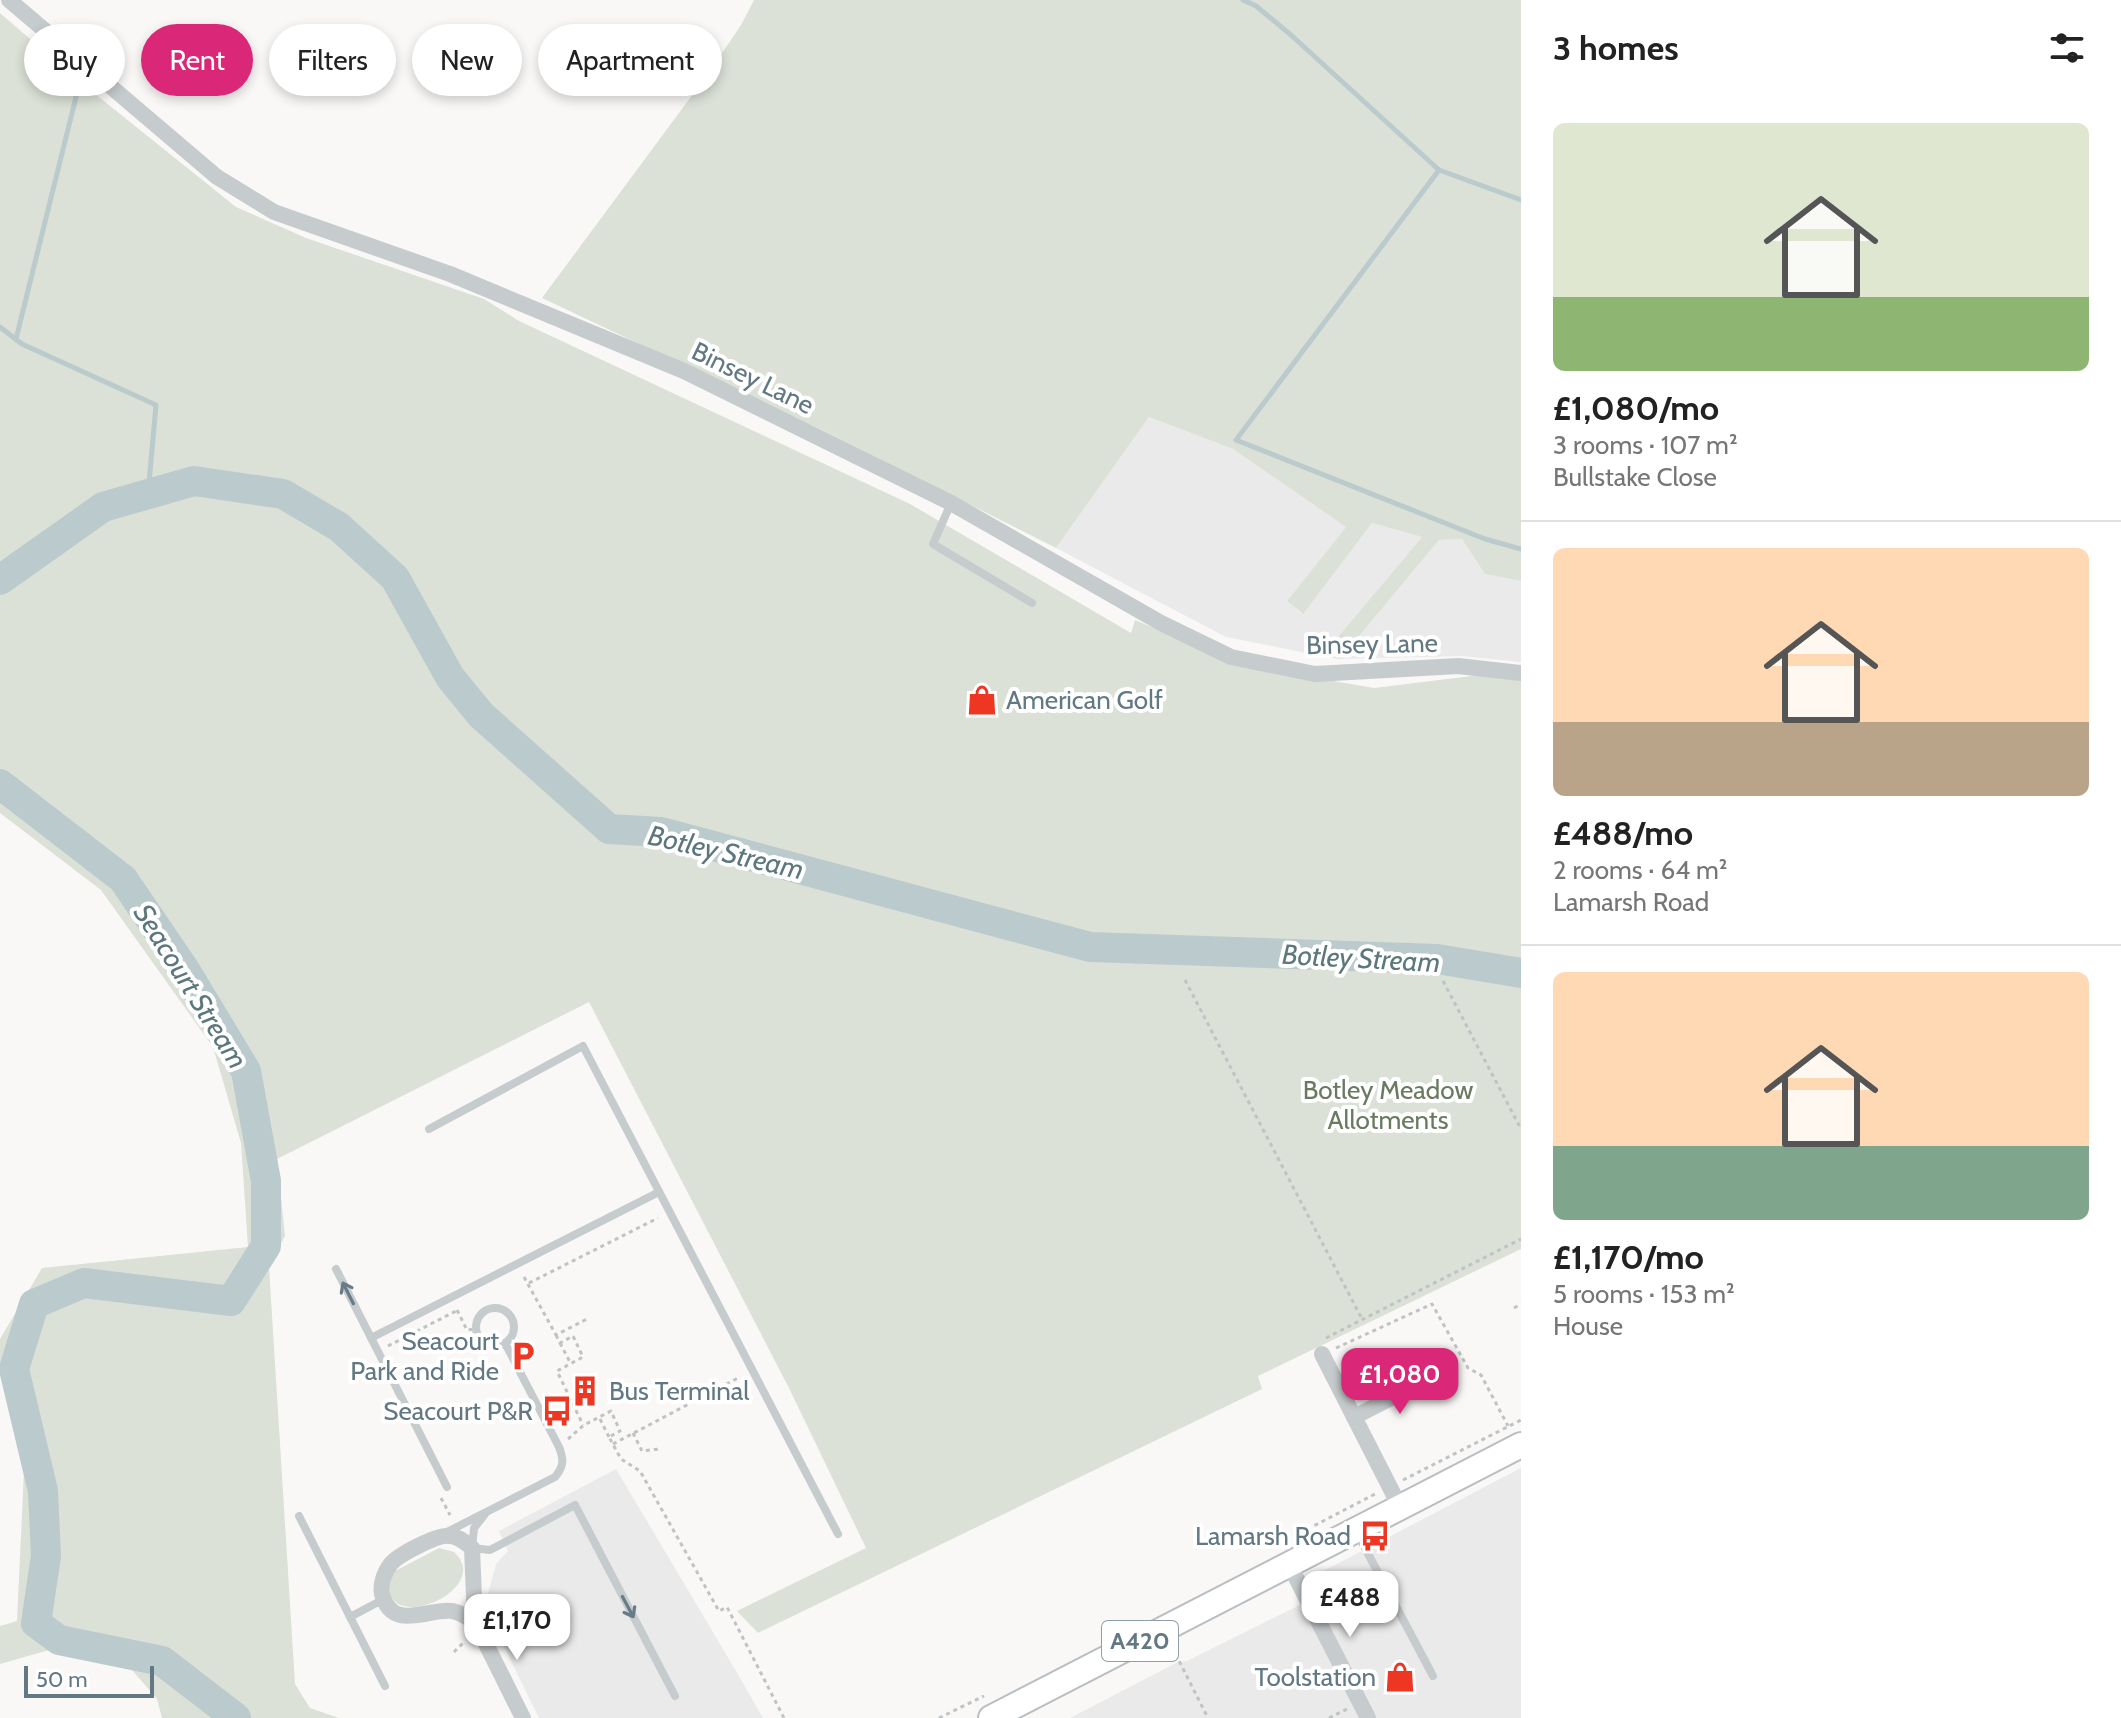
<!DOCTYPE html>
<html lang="en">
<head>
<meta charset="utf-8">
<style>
	:root { --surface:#fff; --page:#f2f2f2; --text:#222; --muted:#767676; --line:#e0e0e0; --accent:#db2777 }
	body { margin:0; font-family:Cabin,sans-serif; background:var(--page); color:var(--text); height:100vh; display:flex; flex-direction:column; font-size:30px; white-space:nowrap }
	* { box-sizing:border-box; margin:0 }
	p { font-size:26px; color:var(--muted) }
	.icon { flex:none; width:44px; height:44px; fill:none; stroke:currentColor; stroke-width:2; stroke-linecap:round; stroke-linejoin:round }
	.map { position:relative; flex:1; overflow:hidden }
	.sheet { display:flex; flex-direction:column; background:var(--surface); width:600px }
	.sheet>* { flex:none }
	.banner { position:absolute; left:24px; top:24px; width:760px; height:72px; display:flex; gap:16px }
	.scale { position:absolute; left:24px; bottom:20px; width:130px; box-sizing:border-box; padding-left:8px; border:4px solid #627882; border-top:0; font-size:22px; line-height:28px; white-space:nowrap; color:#627882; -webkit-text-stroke:6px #fff; paint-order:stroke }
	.price { position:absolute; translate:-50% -68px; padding:0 18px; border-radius:16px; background:#fff; color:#222; font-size:26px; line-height:52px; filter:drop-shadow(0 2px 4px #0008) }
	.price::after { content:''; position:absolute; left:50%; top:48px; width:24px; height:18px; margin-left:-12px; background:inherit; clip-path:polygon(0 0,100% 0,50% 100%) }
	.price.selected { background:var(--accent); color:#fff }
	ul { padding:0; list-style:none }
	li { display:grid; align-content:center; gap:16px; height:424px; padding:0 32px }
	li+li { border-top:2px solid var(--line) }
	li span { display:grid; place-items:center; height:248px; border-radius:12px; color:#555 }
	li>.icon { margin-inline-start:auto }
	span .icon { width:144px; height:144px; fill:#fffc; stroke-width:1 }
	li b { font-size:34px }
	h2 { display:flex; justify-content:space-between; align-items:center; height:96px; padding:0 32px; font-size:34px }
	.pill { padding:0 28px; border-radius:36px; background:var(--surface); box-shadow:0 4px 12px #0003; font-size:28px; line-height:72px }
	.pill.selected { background:var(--accent); color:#fff }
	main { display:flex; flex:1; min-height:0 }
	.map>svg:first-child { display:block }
	.built { fill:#e9eae9 }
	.green { fill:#dbe1d6 }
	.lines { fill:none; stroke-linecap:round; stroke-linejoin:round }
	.stream { stroke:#bbcacc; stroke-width:5 }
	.river { stroke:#bbcacc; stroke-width:30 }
	.primary-casing { stroke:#b9bec1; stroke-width:28 }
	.path { stroke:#bfc3c4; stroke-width:3; stroke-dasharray:4 4; stroke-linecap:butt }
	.service { stroke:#c6cbcd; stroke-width:8 }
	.minor { stroke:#c6cbcd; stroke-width:16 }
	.primary { stroke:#fff; stroke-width:24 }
	.oneway { stroke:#677c86 }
	.labels { text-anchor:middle; stroke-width:8; stroke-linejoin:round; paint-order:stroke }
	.shield { fill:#fff; stroke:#91a0a8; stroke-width:2 }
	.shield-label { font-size:24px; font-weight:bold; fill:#627882 }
	.street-label { font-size:26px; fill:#627882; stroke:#fff }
	.poi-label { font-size:26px; fill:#627882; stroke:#fff; text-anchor:end }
	.park-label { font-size:26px; fill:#697a61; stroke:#fff }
	.water-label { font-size:28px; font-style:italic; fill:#5d787c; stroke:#fff }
</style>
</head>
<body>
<main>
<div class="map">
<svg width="1521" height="1718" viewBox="0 0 1521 1718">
	<rect width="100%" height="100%" fill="#f9f8f6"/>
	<!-- built -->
	<g class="built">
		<polygon points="1149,417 1233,449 1346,527 1287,601 1302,614 1372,523 1422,537 1322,656 1226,637 1056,548"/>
		<polygon points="1462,539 1485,574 1521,581 1521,662 1462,656 1340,659 1439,540"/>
		<polygon points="1521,1468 1521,1718 1070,1718 1176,1663 1187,1661 1320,1595 1312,1577"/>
		<polygon points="616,1469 736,1671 763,1718 539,1718 487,1612 486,1601 496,1564 508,1551 499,1531"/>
	</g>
	<!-- green -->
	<g class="green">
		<polygon points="754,0 1521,0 1521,581 1485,574 1462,539 1439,540 1340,659 1322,656 1422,537 1372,523 1303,614 1287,601 1346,527 1233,449 1149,417 1056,548 822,430 542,298 710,71 741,25"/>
		<polygon points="0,13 74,77 236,207 306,238 484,299 519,321 910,504 1131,633 1135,620 1241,665 1374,688 1480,675 1521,679 1521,1249 1258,1376 1262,1389 758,1633 737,1611 866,1548 789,1388 589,1002 277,1159 285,1236 269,1267 295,1684 310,1708 339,1718 162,1718 157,1699 126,1663 56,1648 0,1664 0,1626 17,1621 24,1471 0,1362 0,1339 42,1268 248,1247 241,1143 213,1047 101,890 0,813"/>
		<path d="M 439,1548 L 454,1552 C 491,1586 405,1627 391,1596 C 387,1588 390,1578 395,1571 Z"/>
	</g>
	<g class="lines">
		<!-- stream -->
		<g class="stream">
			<polyline points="1243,0 1256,6 1291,35 1439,170 1521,200"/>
			<polyline points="1439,170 1236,440 1485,539 1521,549"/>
			<polyline points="0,327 22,344 156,405 148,494"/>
			<polyline points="16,339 76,97"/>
		</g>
		<!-- river -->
		<g class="river">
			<polyline points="0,580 103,507 194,481 283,494 339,527 395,578 450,677 481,715 609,829 661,832 1090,947 1437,959 1521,973"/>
			<polyline points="0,784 123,879 185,970 246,1071 266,1181 266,1246 231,1301 84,1283 34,1304 14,1369 43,1491 46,1556 36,1623 59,1640 162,1661 236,1718"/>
		</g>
		<!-- primary casing -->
		<g class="primary-casing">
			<polyline id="primary" points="991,1718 1521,1445"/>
		</g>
		<!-- path -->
		<g class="path">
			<polyline points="1185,980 1362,1319"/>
			<polyline points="1443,981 1521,1129"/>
			<polyline points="524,1277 556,1335 587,1319"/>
			<polyline points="529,1283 658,1218"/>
			<polyline points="1514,1308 1521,1304"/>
			<polyline points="457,1310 467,1330 476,1329"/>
			<polyline points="556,1335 560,1343 573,1336 583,1357 557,1371 583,1425"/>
			<polyline points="1326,1338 1521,1239"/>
			<polyline points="560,1343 571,1364"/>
			<polyline points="388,1346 456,1311"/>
			<polyline points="1336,1348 1432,1304 1468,1368 1481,1375 1508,1426"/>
			<polyline points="600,1419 609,1437"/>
			<polyline points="633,1433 642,1451 659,1449"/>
			<polyline points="568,1439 584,1425 611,1411 620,1431 609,1437 621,1459 640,1471 719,1611 727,1607 784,1718"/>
			<polyline points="613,1444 740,1377"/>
			<polyline points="1403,1480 1521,1420"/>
			<polyline points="441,1498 450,1515"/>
			<polyline points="1279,1544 1375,1494"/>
			<polyline points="1172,1647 1208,1718"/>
			<polyline points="454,1652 465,1641"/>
			<polyline points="939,1718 984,1696"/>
			<polyline points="1329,1718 1347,1709"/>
		</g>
		<!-- service -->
		<g class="service">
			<polyline points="951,503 933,544 1032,603"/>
			<polyline points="429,1129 583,1046 838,1534"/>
			<polyline points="336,1269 447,1487"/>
			<circle cx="495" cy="1327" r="19"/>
			<polyline points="371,1338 659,1192"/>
			<polyline points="485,1514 474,1528 472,1548 490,1550 575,1505 675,1696"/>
			<polyline points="299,1516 385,1686"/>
			<polyline points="1356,1531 1433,1676"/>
			<path d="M 447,1532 L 555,1477 C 564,1466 564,1460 559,1447 L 505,1343"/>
			<polyline points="350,1617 384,1599"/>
		</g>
		<!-- minor -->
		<g class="minor">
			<polyline points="9,0 217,177 274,212 450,274 684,371 951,503 1161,623 1231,657 1315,674 1458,666 1521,673"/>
			<polyline points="1322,1354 1400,1507"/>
			<polyline points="1354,1417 1444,1371 1447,1379"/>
			<polyline points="1289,1564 1368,1718"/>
			<path d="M 475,1622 C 468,1618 460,1612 452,1611 C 431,1607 392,1633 382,1594 C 380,1585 384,1573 390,1565 C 397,1555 438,1534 450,1536 C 459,1536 465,1543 472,1548 L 475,1622 L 523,1718"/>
		</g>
		<!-- primary -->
		<use href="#primary" class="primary"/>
	</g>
	<!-- one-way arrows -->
	<defs><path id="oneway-shaft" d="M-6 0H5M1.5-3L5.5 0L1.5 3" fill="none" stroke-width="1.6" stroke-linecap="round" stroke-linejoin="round" transform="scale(2)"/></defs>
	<g class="oneway">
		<use href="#oneway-shaft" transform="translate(348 1293) rotate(-117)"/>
		<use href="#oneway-shaft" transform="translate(628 1607) rotate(62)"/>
	</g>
	<!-- icons -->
	<defs>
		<g id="shop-bare" transform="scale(2.4)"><path d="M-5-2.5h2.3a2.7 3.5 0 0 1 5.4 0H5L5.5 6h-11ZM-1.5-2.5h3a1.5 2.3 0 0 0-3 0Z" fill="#ed3722" stroke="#fff" stroke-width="2.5" paint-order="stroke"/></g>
		<g id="parking-bare" transform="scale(2.4)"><path d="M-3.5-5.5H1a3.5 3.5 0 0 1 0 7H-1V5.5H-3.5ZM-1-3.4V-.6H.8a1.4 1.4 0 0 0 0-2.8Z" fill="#ed3722" stroke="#fff" stroke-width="2.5" paint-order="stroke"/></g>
		<g id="building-bare" transform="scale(2.4)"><path d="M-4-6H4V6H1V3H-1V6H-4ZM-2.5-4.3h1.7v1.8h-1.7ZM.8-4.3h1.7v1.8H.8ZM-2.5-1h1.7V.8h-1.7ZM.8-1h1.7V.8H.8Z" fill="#ed3722" stroke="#fff" stroke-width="2.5" paint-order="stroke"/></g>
		<g id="bus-bare" transform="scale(2.4)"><path d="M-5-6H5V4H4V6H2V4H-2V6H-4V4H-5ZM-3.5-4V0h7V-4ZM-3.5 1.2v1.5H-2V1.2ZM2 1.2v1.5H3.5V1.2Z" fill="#ed3722" stroke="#fff" stroke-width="2.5" paint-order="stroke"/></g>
	</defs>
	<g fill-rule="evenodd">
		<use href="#shop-bare" x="982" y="700"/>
		<use href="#parking-bare" x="523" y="1356"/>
		<use href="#building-bare" x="585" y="1391"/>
		<use href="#bus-bare" x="557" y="1411"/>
		<use href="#bus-bare" x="1375" y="1536"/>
		<use href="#shop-bare" x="1400" y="1677"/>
	</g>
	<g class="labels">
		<!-- shield labels -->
		<rect class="shield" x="1102" y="1621" width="76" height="40" rx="6"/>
		<g class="shield-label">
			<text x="1140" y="1649">A420</text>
		</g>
		<!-- street labels -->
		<g class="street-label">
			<text transform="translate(753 378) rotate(26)" y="9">Binsey Lane</text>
			<text transform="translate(1372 644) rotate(-1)" y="9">Binsey Lane</text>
		</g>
		<!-- poi labels -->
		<g class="poi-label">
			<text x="1006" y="709" text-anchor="start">American Golf</text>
			<text x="499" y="1350">Seacourt<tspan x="499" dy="30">Park and Ride</tspan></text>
			<text x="609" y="1400" text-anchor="start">Bus Terminal</text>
			<text x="533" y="1420">Seacourt P&amp;R</text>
			<text x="1351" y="1545">Lamarsh Road</text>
			<text x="1376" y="1686">Toolstation</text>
		</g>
		<!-- park labels -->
		<g class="park-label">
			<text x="1388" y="1099">Botley Meadow<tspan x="1388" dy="30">Allotments</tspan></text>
		</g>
		<!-- water labels -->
		<g class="water-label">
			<text transform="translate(726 852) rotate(13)" y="10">Botley Stream</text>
			<text transform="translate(1361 958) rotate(3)" y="10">Botley Stream</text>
			<text transform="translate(191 986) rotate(58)" y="10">Seacourt Stream</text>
		</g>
	</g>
</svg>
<div class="scale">50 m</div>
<b class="price selected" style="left:1400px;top:1416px">£1,080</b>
<b class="price" style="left:1350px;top:1639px">£488</b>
<b class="price" style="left:517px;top:1662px">£1,170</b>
<div class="banner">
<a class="pill">Buy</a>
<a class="pill selected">Rent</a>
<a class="pill">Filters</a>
<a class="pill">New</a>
<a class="pill">Apartment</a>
</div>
</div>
<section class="sheet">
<h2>3 homes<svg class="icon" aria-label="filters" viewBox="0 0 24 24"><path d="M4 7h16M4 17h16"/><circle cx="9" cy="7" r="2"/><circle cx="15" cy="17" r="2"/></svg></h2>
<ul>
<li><span style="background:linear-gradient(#dfe7d0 70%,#8fb573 0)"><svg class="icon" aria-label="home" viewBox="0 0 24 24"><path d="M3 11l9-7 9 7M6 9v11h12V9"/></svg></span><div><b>£1,080/mo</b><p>3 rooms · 107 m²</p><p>Bullstake Close</p></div></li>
<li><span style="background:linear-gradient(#ffd9b3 70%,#b9a48a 0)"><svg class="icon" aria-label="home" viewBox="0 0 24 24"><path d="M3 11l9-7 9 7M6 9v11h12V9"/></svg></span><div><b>£488/mo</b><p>2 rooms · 64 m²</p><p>Lamarsh Road</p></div></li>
<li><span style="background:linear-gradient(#ffd9b3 70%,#7fa58c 0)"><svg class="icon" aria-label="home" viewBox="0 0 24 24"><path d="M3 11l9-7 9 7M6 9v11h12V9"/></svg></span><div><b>£1,170/mo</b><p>5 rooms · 153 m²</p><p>House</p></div></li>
</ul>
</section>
</main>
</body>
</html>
